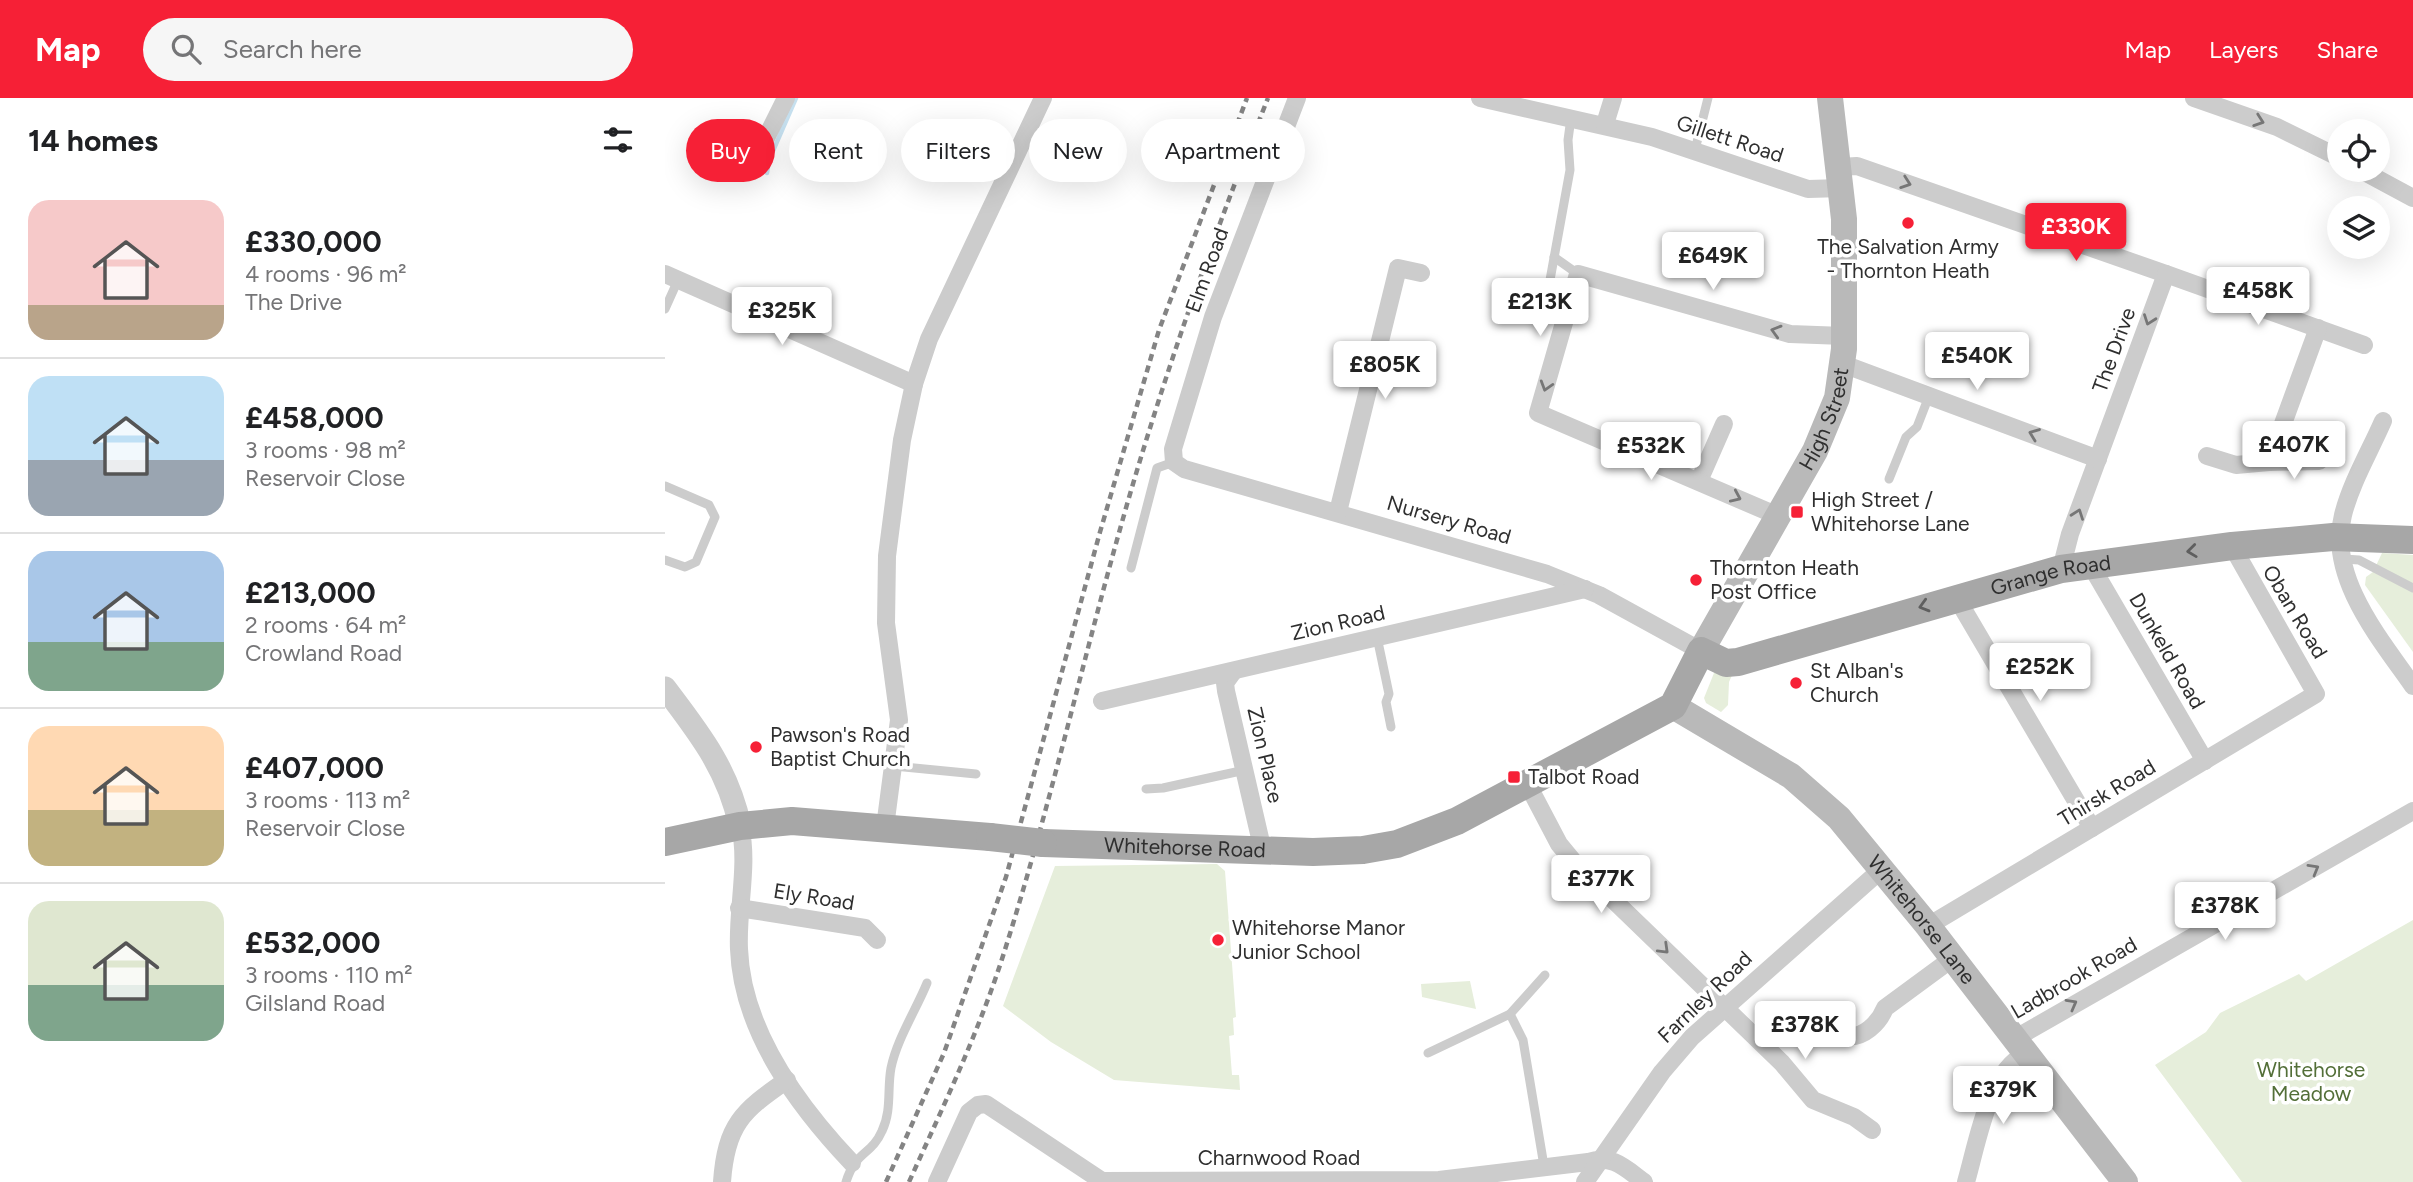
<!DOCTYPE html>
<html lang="en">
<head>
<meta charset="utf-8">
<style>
	:root { --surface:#fff; --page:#f6f6f6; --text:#202124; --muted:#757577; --line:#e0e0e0; --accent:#f62036 }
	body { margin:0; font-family:Figtree,sans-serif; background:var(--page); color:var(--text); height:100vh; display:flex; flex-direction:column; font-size:26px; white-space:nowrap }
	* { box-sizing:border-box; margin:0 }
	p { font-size:23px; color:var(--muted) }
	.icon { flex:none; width:38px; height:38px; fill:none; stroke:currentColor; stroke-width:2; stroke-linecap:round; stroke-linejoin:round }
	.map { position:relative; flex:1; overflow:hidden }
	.details { display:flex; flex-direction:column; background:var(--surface); width:665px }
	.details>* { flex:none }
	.top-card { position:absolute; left:21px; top:21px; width:665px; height:63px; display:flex; gap:14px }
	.buttons { position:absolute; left:1662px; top:21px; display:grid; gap:14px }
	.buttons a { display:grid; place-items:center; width:63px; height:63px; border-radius:50%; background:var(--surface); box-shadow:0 7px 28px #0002; font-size:35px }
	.price { position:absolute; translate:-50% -60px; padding:0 16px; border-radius:7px; background:#fff; color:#222; font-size:23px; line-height:46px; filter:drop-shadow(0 2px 4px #0008) }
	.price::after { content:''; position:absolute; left:50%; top:42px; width:21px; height:16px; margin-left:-10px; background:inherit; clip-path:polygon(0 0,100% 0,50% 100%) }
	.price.on { background:var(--accent); color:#fff }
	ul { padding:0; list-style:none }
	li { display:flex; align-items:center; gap:21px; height:175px; padding:0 28px }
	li+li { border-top:2px solid var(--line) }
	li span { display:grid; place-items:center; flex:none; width:196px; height:140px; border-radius:21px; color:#555 }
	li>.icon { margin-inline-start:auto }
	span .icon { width:84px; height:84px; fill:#fffc; stroke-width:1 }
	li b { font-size:30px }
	h2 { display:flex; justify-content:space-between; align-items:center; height:84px; padding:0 28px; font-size:30px }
	.tag { padding:0 24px; border-radius:32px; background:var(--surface); box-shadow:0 7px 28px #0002; font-size:24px; line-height:63px }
	.tag.on { background:var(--accent); color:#fff }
	header { display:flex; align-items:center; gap:42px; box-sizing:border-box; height:98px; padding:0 35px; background:var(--accent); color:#fff }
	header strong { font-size:33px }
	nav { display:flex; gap:38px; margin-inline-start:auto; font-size:24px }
	.search { width:490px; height:63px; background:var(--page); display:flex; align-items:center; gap:18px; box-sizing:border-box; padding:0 24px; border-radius:38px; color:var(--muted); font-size:26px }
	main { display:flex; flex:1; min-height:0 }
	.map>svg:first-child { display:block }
	.green { fill:#e6eedb }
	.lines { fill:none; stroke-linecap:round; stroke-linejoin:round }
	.stream { stroke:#c6e0ef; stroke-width:4.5 }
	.service { stroke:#ccc; stroke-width:9 }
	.minor { stroke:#ccc; stroke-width:18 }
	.tertiary { stroke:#ccc; stroke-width:23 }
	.secondary { stroke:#b9b9b9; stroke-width:26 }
	.primary { stroke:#a7a7a7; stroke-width:28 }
	.rail { stroke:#848484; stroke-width:4.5; stroke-dasharray:7 5; stroke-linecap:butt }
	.primary-bridge { stroke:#a7a7a7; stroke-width:28 }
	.oneway { stroke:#767676 }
	.oneway2 { stroke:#5f5f5f }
	.poi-dot { fill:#f62036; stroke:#fff; stroke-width:2.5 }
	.labels { text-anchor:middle; stroke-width:7; stroke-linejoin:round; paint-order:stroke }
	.street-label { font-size:21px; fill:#2f2f2f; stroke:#fff }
	.poi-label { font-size:21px; fill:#2f2f2f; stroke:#fff; text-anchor:start }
	.park-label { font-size:21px; fill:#536f38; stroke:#fff }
</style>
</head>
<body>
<header>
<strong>Map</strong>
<div class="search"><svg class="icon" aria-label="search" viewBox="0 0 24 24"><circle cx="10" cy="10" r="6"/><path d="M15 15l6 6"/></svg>Search here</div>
<nav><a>Map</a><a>Layers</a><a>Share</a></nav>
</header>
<main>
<section class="details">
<h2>14 homes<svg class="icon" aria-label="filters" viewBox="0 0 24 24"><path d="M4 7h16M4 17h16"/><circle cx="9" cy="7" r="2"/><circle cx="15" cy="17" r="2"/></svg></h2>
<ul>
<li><span style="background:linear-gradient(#f6c9c9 75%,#b9a48a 0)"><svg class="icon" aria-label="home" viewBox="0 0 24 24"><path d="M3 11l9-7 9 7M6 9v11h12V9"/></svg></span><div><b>£330,000</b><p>4 rooms · 96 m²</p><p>The Drive</p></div></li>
<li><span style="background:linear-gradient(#bfe0f5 60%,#9aa5b1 0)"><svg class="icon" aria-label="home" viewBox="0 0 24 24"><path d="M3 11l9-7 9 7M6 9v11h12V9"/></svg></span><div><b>£458,000</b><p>3 rooms · 98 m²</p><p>Reservoir Close</p></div></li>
<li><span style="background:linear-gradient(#a9c7e8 65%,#7fa58c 0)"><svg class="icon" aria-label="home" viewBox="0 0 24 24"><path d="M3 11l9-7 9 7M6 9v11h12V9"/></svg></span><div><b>£213,000</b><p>2 rooms · 64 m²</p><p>Crowland Road</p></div></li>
<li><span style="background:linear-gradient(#ffd9b3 60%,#c2b280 0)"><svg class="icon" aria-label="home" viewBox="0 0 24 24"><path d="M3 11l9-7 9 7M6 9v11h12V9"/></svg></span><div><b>£407,000</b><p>3 rooms · 113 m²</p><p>Reservoir Close</p></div></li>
<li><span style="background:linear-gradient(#dfe7d0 60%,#7fa58c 0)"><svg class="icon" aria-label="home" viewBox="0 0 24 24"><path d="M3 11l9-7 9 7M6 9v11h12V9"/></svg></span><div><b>£532,000</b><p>3 rooms · 110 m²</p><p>Gilsland Road</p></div></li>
</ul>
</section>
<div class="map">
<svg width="1748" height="1084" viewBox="0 0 1748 1084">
	<rect width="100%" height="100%" fill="#fff"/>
	<!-- green -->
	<g class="green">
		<polygon points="1717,455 1748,457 1748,554 1700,487 1701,479 1708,474"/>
		<polygon points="1049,575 1068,575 1064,584 1063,607 1056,614 1041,605 1039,600"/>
		<polygon points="552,766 560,773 571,919 568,920 569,937 564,938 567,977 574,977 575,992 449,982 386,944 338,908 390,768"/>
		<polygon points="1748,822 1748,1084 1577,1084 1490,967 1541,934 1555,915 1634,876 1641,883"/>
		<polygon points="805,883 811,911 757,899 756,886"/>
	</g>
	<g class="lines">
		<!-- stream -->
		<polyline class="stream" points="102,75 104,62 131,0"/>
		<!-- service -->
		<g class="service">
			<polyline points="1030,52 1043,0"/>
			<polyline points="889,159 913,176"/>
			<polyline points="906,203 885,198 883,193 905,72 903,42 906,20"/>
			<polyline points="0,211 13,182"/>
			<polyline points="1224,381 1241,339 1252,329 1264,298"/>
			<polyline points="0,388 44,407 50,419 31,464 20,469 0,462"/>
			<polyline points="1679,461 1694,462 1748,490"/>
			<polyline points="466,470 492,370 509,364"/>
			<polyline points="712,539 724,596 721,604 726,629"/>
			<polyline points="229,668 311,676"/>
			<polyline points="481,691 498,690 580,672"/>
			<polyline points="845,916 858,942 879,1068"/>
			<polyline points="763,955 845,916 880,877"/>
			<path d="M 181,1084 C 191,1052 206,1058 217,1033 C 227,1012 222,991 226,970 C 232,941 251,912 262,885"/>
		</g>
		<!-- minor -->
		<g class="minor">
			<polyline points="632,0 548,219 508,351 509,364 519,371 882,476 934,497 1036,553"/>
			<polyline points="815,0 987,39 1143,91 1177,90"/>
			<polyline points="1529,0 1612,29 1675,60"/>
			<polyline points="940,26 948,0"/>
			<polyline points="100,42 121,0"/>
			<polyline points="1175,69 1192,68 1501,176 1405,436 1396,471"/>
			<polyline points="1696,72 1748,100"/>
			<polyline points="0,176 249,286"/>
			<polyline points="1501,176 1699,247"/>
			<polyline points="1178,266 1433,361"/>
			<path d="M 1718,323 C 1705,353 1686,385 1678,417 C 1662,479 1716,542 1748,588"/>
			<polyline points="1542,358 1571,367 1604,364 1653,230"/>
			<polyline points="1604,364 1654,363"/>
			<polyline points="1034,383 1059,326"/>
			<polyline points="673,414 733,170 756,175"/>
			<polyline points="1113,418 873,315 913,176 1125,236 1179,238"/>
			<polyline points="1425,466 1540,663"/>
			<polyline points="1291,499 1427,730"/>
			<polyline points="568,574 560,585 561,593 598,753"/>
			<polyline points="437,603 920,491"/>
			<polyline points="863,687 894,746 908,763 1117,965 1148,1002 1189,1019 1207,1032"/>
			<path d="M 75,728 C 84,766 72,811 74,851 C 77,933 133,1008 187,1065"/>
			<polyline points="220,729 234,622 221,525 222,458 237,342 249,286 264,241 378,0"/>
			<polyline points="74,810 200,830 212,842"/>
			<polyline points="1263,828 1651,596 1567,448"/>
			<path d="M 1181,938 C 1198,941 1214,925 1220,910 L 1288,860"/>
			<polyline points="1349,941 1748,713"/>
			<path d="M 57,1084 C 61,1027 77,1013 122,982"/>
			<path d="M 272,1084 L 304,1014 L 313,1007 L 321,1006 L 437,1083 L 774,1082 L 923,1064 C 947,1056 960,1070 979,1084"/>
			<polyline points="920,1084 997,974 1027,939 1217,771"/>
			<path d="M 1301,1084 C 1312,1047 1323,974 1360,956"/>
		</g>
		<!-- tertiary -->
		<path class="tertiary" d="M 0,590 C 34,635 63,671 75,728"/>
		<!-- secondary -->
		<g class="secondary">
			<path id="s1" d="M 1036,553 L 1150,353 L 1172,300 L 1179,251 L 1179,121 L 1165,0"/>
			<path id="s2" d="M 1008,608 L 1126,678 L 1174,720 L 1263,828 L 1460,1084"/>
		</g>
		<!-- primary -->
		<g class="primary">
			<polyline points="0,744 75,728 127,723 325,739"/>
			<path id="s3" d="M 378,745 L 648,754 L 698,752 L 732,746 L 792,723 L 1008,608 L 1036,553 L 1061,565 L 1073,564 L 1396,471 L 1567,448 L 1668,439 L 1748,442"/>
		</g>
		<!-- rail -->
		<g class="rail">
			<polyline points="221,1084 279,955 341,779 435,434 494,232 582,0"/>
			<path d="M 244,1084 C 277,1011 312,938 337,861 C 383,717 416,569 457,424 C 498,279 548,139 603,0"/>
		</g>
		<!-- primary-bridge -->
		<polyline class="primary-bridge" points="325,739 378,745"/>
	</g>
	<!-- one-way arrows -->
	<defs><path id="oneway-chevron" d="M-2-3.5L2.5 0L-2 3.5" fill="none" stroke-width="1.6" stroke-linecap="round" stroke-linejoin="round" transform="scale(1.75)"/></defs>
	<g class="oneway">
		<use href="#oneway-chevron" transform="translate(1594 23) rotate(19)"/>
		<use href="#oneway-chevron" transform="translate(1241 85) rotate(19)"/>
		<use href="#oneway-chevron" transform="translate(1484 222) rotate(110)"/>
		<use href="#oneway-chevron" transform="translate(1111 233) rotate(-164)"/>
		<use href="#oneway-chevron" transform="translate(881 288) rotate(107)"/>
		<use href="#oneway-chevron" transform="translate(1369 336) rotate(-159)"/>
		<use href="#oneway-chevron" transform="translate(1071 399) rotate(24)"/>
		<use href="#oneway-chevron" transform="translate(1413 416) rotate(-70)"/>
		<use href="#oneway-chevron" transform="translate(1649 771) rotate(-30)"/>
		<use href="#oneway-chevron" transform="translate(999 851) rotate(44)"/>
		<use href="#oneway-chevron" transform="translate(1407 906) rotate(-29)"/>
	</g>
	<g class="oneway2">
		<use href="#oneway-chevron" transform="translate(1527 453) rotate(173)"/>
		<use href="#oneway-chevron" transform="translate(1259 508) rotate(164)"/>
	</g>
	<!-- markers -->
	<g class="poi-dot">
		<circle cx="1243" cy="125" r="7"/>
		<rect x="1125" y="407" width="14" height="14" rx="3.5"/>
		<circle cx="1031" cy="482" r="7"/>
		<circle cx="1131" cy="585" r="7"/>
		<circle cx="91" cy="649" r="7"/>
		<rect x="842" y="672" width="14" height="14" rx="3.5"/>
		<circle cx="553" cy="842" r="7"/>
	</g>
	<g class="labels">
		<!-- street labels -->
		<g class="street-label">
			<text transform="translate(1065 41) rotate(18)" y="7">Gillett Road</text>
			<text transform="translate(542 172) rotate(-70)" y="7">Elm Road</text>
			<text transform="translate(1449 252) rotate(-70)" y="7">The Drive</text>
			<text dy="7" stroke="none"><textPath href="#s1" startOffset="264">High Street</textPath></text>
			<text transform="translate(784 422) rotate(16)" y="7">Nursery Road</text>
			<text dy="7" stroke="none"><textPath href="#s3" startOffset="1090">Grange Road</textPath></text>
			<text transform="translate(1630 514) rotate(59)" y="7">Oban Road</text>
			<text transform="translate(673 525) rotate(-13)" y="7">Zion Road</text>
			<text transform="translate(1502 553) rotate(60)" y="7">Dunkeld Road</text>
			<text transform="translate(600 657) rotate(77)" y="7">Zion Place</text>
			<text transform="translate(1442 695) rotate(-31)" y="7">Thirsk Road</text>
			<text dy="7" stroke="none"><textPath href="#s3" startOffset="142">Whitehorse Road</textPath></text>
			<text transform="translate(149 799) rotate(9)" y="7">Ely Road</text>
			<text dy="7" stroke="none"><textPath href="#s2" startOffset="332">Whitehorse Lane</textPath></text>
			<text transform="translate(1409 880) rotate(-30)" y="7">Ladbrook Road</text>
			<text transform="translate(1040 899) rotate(-44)" y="7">Farnley Road</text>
			<text x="614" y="1067">Charnwood Road</text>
		</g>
		<!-- poi labels -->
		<g class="poi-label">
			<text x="1243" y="156" text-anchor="middle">The Salvation Army<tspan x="1243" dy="24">- Thornton Heath</tspan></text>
			<text x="1146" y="409">High Street /<tspan x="1146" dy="24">Whitehorse Lane</tspan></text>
			<text x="1045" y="477">Thornton Heath<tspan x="1045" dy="24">Post Office</tspan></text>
			<text x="1145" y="580">St Alban's<tspan x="1145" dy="24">Church</tspan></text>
			<text x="105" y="644">Pawson's Road<tspan x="105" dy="24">Baptist Church</tspan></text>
			<text x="863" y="686">Talbot Road</text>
			<text x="567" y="837">Whitehorse Manor<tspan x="567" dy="24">Junior School</tspan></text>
		</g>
		<!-- park labels -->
		<g class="park-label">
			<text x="1646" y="979">Whitehorse<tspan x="1646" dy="24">Meadow</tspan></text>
		</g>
	</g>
</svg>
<div class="buttons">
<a><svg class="icon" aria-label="locate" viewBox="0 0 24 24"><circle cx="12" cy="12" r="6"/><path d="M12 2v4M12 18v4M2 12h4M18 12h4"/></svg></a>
<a><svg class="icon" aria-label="layers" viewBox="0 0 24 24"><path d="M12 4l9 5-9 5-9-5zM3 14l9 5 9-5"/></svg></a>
</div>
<b class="price on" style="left:1411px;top:165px">£330K</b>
<b class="price" style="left:1048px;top:194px">£649K</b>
<b class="price" style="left:1593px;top:229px">£458K</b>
<b class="price" style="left:875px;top:240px">£213K</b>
<b class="price" style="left:117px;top:249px">£325K</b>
<b class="price" style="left:1312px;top:294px">£540K</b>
<b class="price" style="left:720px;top:303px">£805K</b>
<b class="price" style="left:1629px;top:383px">£407K</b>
<b class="price" style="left:986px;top:384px">£532K</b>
<b class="price" style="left:1375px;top:605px">£252K</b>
<b class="price" style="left:936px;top:817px">£377K</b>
<b class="price" style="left:1560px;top:844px">£378K</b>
<b class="price" style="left:1140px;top:963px">£378K</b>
<b class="price" style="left:1338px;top:1028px">£379K</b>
<div class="top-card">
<a class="tag on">Buy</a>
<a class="tag">Rent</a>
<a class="tag">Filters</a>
<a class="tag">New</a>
<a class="tag">Apartment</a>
</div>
</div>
</main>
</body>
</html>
